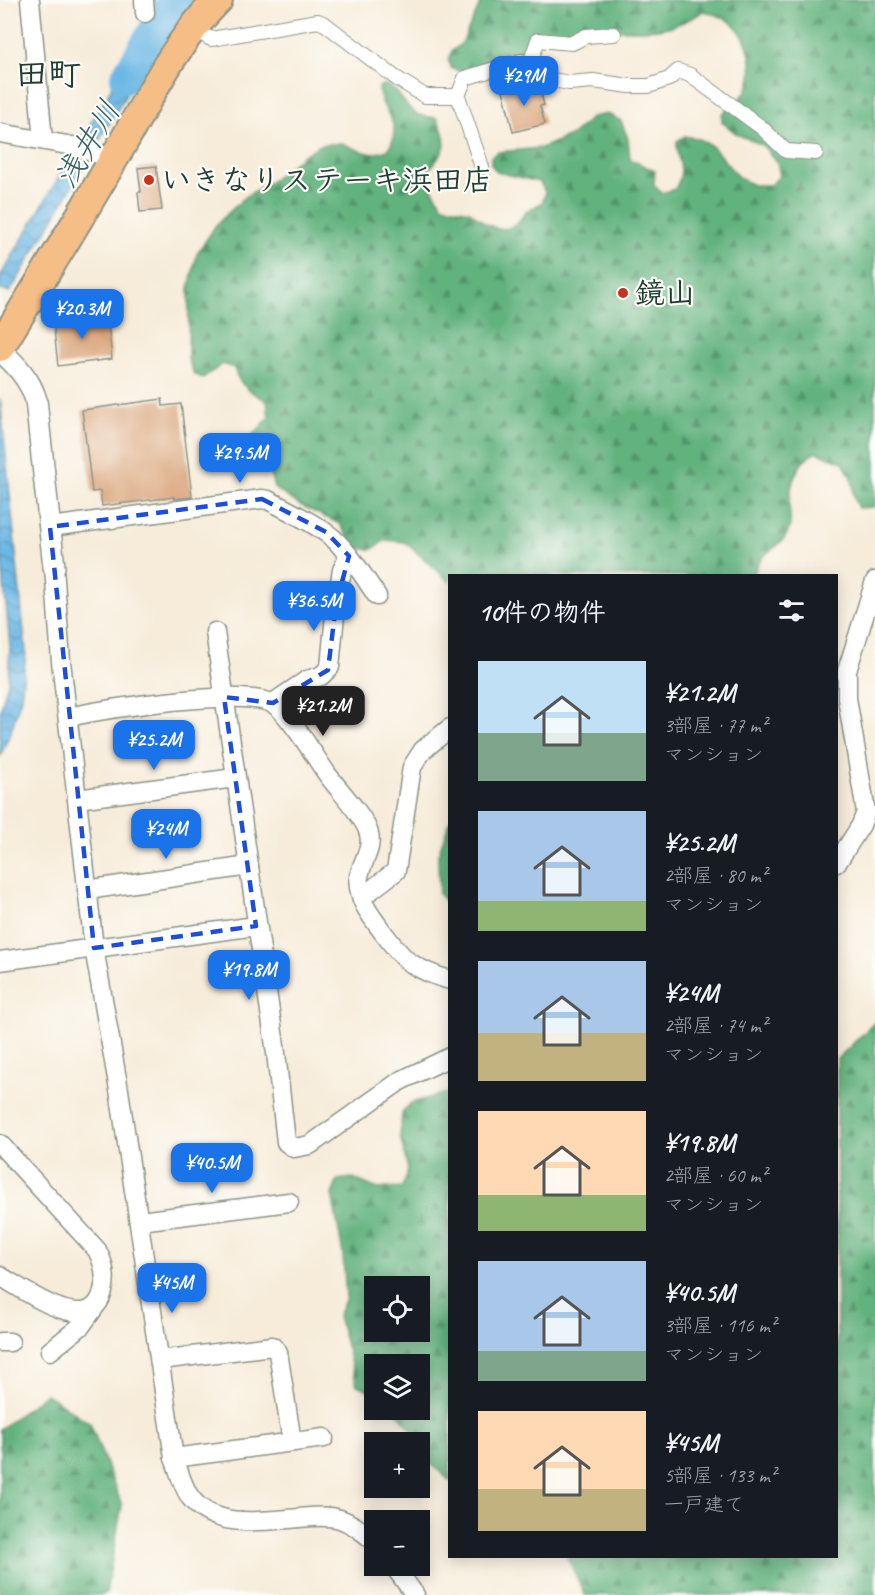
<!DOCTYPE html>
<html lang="ja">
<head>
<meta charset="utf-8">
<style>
	:root { --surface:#171b24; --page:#242831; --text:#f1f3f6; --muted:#9ea1a6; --accent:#1a73e8 }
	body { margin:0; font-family:Caveat,"Klee One",sans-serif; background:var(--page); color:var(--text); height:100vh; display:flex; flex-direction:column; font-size:22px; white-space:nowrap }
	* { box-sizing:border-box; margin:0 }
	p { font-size:20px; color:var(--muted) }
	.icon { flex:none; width:33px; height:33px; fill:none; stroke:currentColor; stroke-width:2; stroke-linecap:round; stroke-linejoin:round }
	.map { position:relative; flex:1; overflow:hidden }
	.panel { position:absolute; left:448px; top:574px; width:390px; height:984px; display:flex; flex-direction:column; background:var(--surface); border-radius:0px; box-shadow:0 3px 15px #0003 }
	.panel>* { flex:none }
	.fabs { position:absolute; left:364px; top:1276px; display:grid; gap:12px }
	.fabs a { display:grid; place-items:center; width:66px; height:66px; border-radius:0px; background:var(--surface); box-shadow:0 3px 15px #0003; font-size:30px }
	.price { position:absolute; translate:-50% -51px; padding:0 14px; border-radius:12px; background:var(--accent); color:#fff; font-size:20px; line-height:39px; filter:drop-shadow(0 2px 3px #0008) }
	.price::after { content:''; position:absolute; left:50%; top:36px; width:18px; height:14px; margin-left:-9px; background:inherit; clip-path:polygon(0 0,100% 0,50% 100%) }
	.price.on { background:#222; color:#fff }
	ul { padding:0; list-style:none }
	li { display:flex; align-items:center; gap:18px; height:150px; padding:0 30px }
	li span { display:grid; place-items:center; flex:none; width:168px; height:120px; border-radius:0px; color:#555 }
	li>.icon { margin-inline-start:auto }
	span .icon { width:72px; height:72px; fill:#fffc; stroke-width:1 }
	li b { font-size:26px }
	h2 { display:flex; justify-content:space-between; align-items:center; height:72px; padding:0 30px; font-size:26px }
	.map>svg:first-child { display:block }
	.forest { fill:url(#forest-firs); stroke:#407859; stroke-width:1.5; fill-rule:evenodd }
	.water { fill:url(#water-waves); stroke:#467a8c; stroke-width:1.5 }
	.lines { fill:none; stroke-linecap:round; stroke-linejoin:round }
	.river { stroke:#6cb7e5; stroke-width:32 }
	.building { fill:#daa57c }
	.pedestrian-casing { stroke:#8b9487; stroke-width:16 }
	.minor-casing { stroke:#8b9487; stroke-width:21 }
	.tertiary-casing { stroke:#8b9487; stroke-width:24 }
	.trunk-casing { stroke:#8b9487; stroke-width:32 }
	.pedestrian { stroke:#fff; stroke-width:14 }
	.minor { stroke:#fff; stroke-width:18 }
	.tertiary { stroke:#fff; stroke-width:21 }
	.trunk { stroke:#f6be87; stroke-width:28 }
	.marked { fill:none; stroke:#1d4ed8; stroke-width:4.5; stroke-dasharray:12 8; stroke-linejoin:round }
	.poi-dot { fill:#c8321e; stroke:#fdfcf7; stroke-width:2 }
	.labels { text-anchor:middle; stroke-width:4.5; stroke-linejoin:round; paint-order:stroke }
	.poi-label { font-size:30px; font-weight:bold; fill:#1f3d34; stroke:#fdfcf7; text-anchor:start }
	.water-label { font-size:32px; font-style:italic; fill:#366269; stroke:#fdfcf7 }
	.quarter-label { font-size:33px; font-weight:bold; fill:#1f3d34; stroke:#fdfcf7 }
</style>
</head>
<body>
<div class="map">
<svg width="875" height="1595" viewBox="0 0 875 1595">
	<defs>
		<pattern id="forest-firs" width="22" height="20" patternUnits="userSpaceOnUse" patternTransform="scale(1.5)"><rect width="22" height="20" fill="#62b27e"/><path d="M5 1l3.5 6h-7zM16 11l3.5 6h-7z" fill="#509268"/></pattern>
		<pattern id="water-waves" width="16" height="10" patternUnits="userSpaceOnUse" patternTransform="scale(1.5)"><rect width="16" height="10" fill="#6cb7e5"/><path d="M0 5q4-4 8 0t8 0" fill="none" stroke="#5896ba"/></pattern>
	</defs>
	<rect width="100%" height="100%" fill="#fdfcf7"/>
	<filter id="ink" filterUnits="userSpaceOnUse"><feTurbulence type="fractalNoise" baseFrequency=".0167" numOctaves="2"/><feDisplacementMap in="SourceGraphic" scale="12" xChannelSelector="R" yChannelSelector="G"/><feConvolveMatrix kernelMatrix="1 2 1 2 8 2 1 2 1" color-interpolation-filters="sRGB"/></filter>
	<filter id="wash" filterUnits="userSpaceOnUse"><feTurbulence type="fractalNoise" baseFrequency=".008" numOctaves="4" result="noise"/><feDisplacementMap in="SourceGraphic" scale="24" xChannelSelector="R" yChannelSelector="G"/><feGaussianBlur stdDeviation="1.35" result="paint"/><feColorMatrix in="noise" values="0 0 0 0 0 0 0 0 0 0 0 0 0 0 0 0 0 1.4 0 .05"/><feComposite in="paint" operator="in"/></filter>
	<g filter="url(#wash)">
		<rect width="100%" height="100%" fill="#f7ecda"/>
		<!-- forest -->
		<g class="forest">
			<path d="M 482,0 L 875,0 L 875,505 L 873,507 L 858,508 L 854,498 L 852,480 L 843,462 L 816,452 C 797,461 791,482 789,502 C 789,510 791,518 790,525 C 785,551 758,547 754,576 L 450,576 L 450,582 L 405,542 L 386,540 L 371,550 L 354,547 L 340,524 L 300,505 L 274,488 L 269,470 L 255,453 L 252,436 L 269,418 L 267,401 C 252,393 239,386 234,368 L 223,364 L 203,378 L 194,374 L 188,359 L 189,288 L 197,254 L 216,225 L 245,197 L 274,179 L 302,156 L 320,145 L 342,143 L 360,151 L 373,154 L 388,150 C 406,120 378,112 379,87 L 385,84 C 402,91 403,107 417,114 C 422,117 431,117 437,118 C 450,143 447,151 427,171 L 428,182 L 443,206 L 470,211 L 484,223 L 498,229 L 509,228 L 519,221 L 526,212 L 543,202 L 545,192 L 540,182 L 497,172 L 491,164 L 491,157 L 498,152 L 541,148 L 572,135 L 592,117 L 608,114 L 621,121 L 628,139 L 630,159 L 655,171 L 654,185 L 662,193 L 675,189 C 688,165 675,162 677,141 L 685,136 L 699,139 L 713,147 L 738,177 L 753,185 L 770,185 L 780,176 L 777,162 L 762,145 L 737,134 L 722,122 L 722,114 C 729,108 741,100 746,91 C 757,73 750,39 734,25 C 726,17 714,14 704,11 C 663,37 640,29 595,29 C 586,29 577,34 567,35 C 558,35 548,35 539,35 L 520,57 L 466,73 L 452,69 L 448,60 L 452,51 L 462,43 Z"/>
			<polygon points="450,820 450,907 439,894 438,855"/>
			<polygon points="875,1022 875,1595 585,1595 567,1557 837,1557 837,1059"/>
			<path d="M 450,1092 L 450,1481 L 427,1460 L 416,1435 L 395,1410 L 420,1410 L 420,1365 L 375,1365 L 375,1393 L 357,1385 L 338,1316 L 346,1298 L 343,1254 L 332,1194 L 338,1180 L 352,1178 L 378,1189 L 402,1187 L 408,1170 L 400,1136 L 402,1113 L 411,1103 ZM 375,1287 L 420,1287 L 420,1332 L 375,1332 Z"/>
			<polygon points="46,1394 90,1423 122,1505 106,1593 102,1595 0,1595 0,1429"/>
		</g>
		<!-- water -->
		<g class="water">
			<polygon points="165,0 187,0 158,39 146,30"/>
			<polygon points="142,36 155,46 10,292 0,290 0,277"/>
			<polygon points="0,398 26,652 21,698 11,731 0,757 0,712 8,682 10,647 0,542"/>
		</g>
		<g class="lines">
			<!-- river -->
			<polyline class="river" points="126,78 163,16 178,0"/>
		</g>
		<g id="blocks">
			<!-- building -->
			<g class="building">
				<polygon points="530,83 531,88 539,86 544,105 540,106 545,124 513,132 503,90"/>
				<polygon points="156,166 162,210 140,212 138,192 141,192 138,168"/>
				<polygon points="107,314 112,359 58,366 53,320"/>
				<polygon points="162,399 163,406 181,404 192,497 174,499 174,497 102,506 100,491 92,492 82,410"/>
			</g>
		</g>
	</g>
	<g filter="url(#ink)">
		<use href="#blocks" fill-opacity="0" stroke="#8b9487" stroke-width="1.5"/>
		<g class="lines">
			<!-- pedestrian casing -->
			<g class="pedestrian-casing">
				<g id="pedestrian">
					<polyline points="193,29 211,39 318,21 325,24 396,78 425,96 458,96"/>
					<polyline points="528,69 538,40 572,43 586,36 614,34"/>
					<polyline points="482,167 458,96 465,78 521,61 542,78 569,83 593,81 630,86 649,86 669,79 678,71 690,75 761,127 786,151 816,153"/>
				</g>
			</g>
			<!-- minor casing -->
			<g class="minor-casing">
				<g id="minor">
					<polyline points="30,0 43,140"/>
					<polyline points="144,0 145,13"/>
					<polyline points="0,133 73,146 114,159"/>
					<path d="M 50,527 L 262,499 L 268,500 C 286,509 320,526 334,539 C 351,555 364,577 377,596"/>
					<path d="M 54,567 L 61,661 L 94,948 L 119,1090 L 174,1458 C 179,1471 182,1485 190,1497 C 214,1530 264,1521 299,1518 C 313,1517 327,1515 340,1519 C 352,1523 366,1534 375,1542"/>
					<polyline points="215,632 276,1053 286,1142 294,1148 310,1145 400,1081 450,1057"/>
					<polyline points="273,703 307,680 321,676 330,667 336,604 342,570 349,556"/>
					<path d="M 68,717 C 105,709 247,686 275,705 C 289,714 316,758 327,774 C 337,788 366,818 369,834 C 373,849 361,863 359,877 C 357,884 361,898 364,904 C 370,916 398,954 409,962 C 421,970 435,976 450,980"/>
					<polyline points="77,799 235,778"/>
					<polyline points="837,863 861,825 866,812 847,698 847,671 875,581"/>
					<polyline points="87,890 249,866"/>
					<polyline points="362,897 396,871 412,767 423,750 450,728"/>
					<polyline points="0,961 256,926"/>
					<path d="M 0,1144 L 97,1250 C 104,1263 107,1276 103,1291 C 91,1340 25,1290 0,1276"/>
					<polyline points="140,1221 289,1202"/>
					<polyline points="0,1342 10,1342"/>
					<polyline points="50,1351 81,1326 94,1308"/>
					<polyline points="160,1360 272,1346 278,1352 292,1442"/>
					<polyline points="174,1458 324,1438"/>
					<polyline points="394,1566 415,1595"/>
				</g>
			</g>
			<!-- tertiary casing -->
			<g class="tertiary-casing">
				<path id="tertiary" d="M 0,350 C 16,365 30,379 36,400 L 54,567"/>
			</g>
			<!-- trunk casing -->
			<g class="trunk-casing">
				<path id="trunk" d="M 0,347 C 38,285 77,223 113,160 C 145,106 173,44 218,0"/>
			</g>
			<!-- pedestrian -->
			<use href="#pedestrian" class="pedestrian"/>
			<!-- minor -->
			<use href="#minor" class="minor"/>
			<!-- tertiary -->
			<use href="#tertiary" class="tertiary"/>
			<!-- trunk -->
			<use href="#trunk" class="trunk"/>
		</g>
	</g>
	<!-- marked area -->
	<path class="marked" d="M 262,499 L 326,532 L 349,556 L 336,604 L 328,670 L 273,703 L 224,697 L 256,926 L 94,948 L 50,527 Z"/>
	<!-- markers -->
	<g class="poi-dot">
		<circle cx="149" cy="180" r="6"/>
		<circle cx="623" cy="293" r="6"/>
	</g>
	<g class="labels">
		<!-- poi labels -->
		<g class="poi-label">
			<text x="161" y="190">いきなりステーキ浜田店</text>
			<text x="635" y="303">鏡山</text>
		</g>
		<!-- water labels -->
		<g class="water-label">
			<text transform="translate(87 144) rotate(-59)" y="11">浅井川</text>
		</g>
		<!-- quarter labels -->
		<g class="quarter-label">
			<text x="48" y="85">田町</text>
		</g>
	</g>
</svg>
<div class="fabs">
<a><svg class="icon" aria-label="locate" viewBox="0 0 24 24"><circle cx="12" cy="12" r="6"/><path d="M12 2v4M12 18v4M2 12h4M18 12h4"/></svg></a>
<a><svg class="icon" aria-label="layers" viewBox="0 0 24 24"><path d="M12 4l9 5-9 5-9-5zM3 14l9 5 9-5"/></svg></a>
<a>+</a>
<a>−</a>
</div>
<b class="price" style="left:524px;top:107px">¥29M</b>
<b class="price" style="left:82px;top:340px">¥20.3M</b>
<b class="price" style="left:240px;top:484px">¥29.5M</b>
<b class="price" style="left:314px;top:632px">¥36.5M</b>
<b class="price on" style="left:323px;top:737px">¥21.2M</b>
<b class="price" style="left:154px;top:771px">¥25.2M</b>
<b class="price" style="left:166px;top:860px">¥24M</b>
<b class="price" style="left:249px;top:1001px">¥19.8M</b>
<b class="price" style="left:212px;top:1194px">¥40.5M</b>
<b class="price" style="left:172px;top:1314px">¥45M</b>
<section class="panel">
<h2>10件の物件<svg class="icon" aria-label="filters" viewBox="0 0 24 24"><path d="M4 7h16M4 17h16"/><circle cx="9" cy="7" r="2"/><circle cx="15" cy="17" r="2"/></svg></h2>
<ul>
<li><span style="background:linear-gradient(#bfe0f5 60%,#7fa58c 0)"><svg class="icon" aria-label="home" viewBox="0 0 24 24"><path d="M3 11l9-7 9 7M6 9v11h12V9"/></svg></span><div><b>¥21.2M</b><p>3部屋 · 77 m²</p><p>マンション</p></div></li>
<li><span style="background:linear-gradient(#a9c7e8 75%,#8fb573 0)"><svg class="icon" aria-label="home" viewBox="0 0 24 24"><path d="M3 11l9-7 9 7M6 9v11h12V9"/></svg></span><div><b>¥25.2M</b><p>2部屋 · 80 m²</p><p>マンション</p></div></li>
<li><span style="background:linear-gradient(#a9c7e8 60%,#c2b280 0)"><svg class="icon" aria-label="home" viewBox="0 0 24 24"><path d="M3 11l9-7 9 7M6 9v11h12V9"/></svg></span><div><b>¥24M</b><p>2部屋 · 74 m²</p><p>マンション</p></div></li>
<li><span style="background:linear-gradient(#ffd9b3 70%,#8fb573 0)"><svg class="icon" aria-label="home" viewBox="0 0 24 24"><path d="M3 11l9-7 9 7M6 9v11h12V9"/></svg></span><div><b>¥19.8M</b><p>2部屋 · 60 m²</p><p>マンション</p></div></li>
<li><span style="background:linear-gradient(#a9c7e8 75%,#7fa58c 0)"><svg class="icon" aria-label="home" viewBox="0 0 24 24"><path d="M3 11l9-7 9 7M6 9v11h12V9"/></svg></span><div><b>¥40.5M</b><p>3部屋 · 116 m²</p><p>マンション</p></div></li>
<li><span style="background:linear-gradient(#ffd9b3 65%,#c2b280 0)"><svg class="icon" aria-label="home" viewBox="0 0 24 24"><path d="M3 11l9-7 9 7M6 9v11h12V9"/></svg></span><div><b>¥45M</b><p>5部屋 · 133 m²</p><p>一戸建て</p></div></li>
</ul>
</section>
</div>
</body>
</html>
